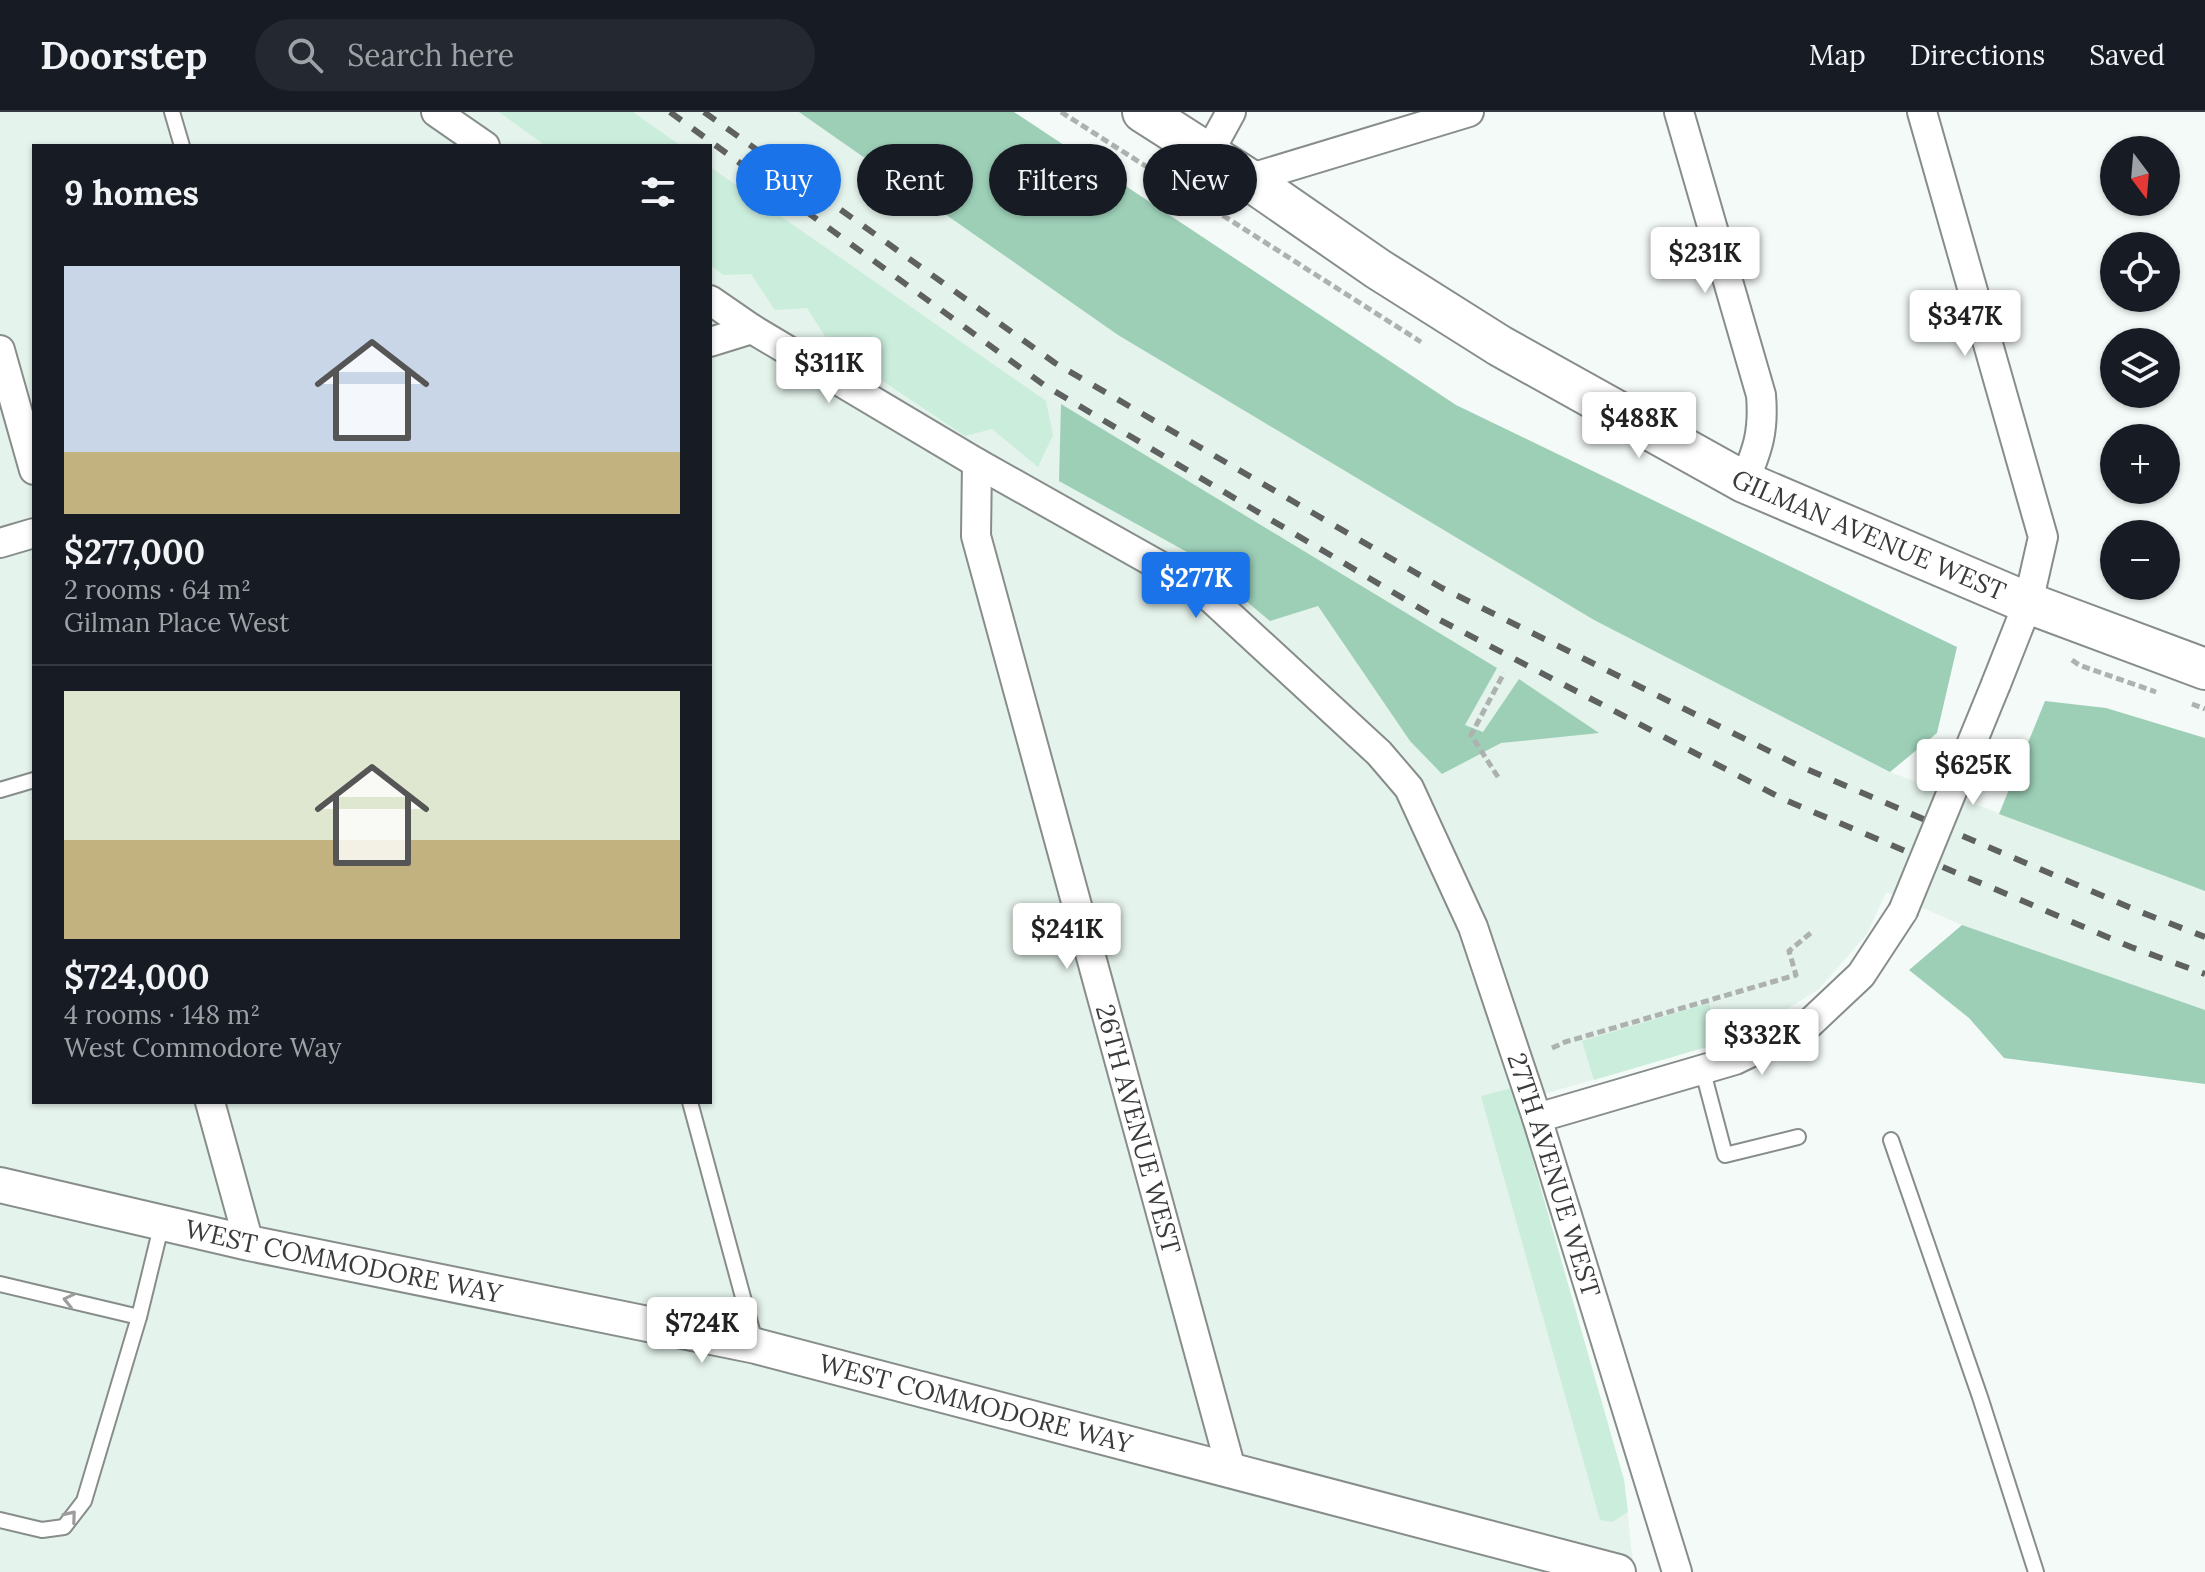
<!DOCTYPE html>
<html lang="en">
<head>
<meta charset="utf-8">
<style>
	:root { --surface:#171b24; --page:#242831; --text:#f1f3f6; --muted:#9ea1a6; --line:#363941; --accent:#1a73e8 }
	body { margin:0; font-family:Lora,serif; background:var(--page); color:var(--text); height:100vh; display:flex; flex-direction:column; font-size:30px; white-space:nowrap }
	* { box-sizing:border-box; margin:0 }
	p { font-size:26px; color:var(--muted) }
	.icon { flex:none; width:44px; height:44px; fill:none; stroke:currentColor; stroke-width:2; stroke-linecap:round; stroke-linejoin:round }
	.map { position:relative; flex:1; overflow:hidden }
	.drawer { position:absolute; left:32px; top:32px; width:680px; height:960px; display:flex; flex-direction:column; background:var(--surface); border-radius:0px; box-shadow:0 2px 6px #0004 }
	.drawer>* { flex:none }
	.hud { position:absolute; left:736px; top:32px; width:760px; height:72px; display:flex; gap:16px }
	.needle { width:52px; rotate:164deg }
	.tools { position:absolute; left:2100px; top:24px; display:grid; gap:16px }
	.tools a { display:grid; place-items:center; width:80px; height:80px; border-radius:50%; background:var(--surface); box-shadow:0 2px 6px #0004; font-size:40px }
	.price { position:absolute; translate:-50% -68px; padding:0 18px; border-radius:8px; background:#fff; color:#222; font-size:26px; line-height:52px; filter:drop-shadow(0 2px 4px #0008) }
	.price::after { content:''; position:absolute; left:50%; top:48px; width:24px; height:18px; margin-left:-12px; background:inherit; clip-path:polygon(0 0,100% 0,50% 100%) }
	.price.on { background:var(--accent); color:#fff }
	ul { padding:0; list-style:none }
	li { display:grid; align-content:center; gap:16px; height:424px; padding:0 32px }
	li+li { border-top:2px solid var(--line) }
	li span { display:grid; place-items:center; height:248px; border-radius:0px; color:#555 }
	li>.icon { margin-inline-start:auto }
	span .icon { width:144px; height:144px; fill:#fffc; stroke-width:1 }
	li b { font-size:34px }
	h2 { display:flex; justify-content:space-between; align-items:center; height:96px; padding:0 32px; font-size:34px }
	.chip { padding:0 28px; border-radius:36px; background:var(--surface); box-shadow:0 2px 6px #0004; font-size:28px; line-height:72px }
	.chip.on { background:var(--accent); color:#fff }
	header { display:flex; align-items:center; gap:48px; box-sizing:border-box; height:112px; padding:0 40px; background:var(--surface); border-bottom:2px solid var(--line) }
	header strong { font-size:38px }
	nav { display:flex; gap:44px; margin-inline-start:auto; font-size:28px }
	.search { width:560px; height:72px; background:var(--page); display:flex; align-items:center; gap:20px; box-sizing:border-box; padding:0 28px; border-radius:44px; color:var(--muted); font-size:30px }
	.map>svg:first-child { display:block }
	.built { fill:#e4f3eb; fill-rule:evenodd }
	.green { fill:#cbeddc }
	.forest { fill:#9dcfb7 }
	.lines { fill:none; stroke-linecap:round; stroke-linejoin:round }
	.service-casing { stroke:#878d8a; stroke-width:18 }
	.minor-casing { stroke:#878d8a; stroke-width:32 }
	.tertiary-casing { stroke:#878d8a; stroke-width:38 }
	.secondary-casing { stroke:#878d8a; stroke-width:44 }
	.path { stroke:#adb1af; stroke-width:5; stroke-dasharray:8 4; stroke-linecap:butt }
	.service { stroke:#fff; stroke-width:14 }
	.minor { stroke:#fff; stroke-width:28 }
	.tertiary { stroke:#fff; stroke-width:34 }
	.secondary { stroke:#fff; stroke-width:40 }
	.rail { stroke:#5e6160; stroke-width:6; stroke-dasharray:14 14; stroke-linecap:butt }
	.minor-bridge-casing { stroke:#878d8a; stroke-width:32; stroke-linecap:butt }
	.minor-bridge { stroke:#fff; stroke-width:28 }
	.oneway { stroke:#9c9e9d }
	.labels { text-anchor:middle; stroke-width:7; stroke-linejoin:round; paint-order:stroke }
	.street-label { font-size:26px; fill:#3a3c3b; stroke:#f4faf7 }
</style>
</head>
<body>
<header>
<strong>Doorstep</strong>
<div class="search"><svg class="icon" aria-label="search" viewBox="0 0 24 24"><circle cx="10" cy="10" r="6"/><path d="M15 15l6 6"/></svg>Search here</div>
<nav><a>Map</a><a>Directions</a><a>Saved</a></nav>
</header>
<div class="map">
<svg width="2205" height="1460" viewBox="0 0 2205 1460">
	<rect width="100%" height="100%" fill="#f4faf7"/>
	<!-- built -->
	<path class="built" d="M 0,0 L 799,0 L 1118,223 L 1594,508 L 1890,660 L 2205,779 L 2205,901 L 1962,813 L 1886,780 L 1867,822 L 1819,877 L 1744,924 L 1516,990 L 1624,1368 L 1634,1460 L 0,1460 ZM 34,34 L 710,34 L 710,990 L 34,990 Z"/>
	<!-- green -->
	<g class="green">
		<polygon points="499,0 633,0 681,34 546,34"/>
		<polygon points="710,55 1046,289 1053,323 1038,355 992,317 965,324 832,235 807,196 775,198 751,162 723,163 710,153"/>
		<polygon points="1709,891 1720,931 1594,968 1582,929"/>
		<polygon points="1512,976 1624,1368 1628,1400 1612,1410 1600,1408 1481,984"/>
	</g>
	<!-- forest -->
	<g class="forest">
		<polygon points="799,0 1014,0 1456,293 1957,535 1937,621 1890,660 1594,508 1118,223"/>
		<polygon points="1061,292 1497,556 1465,613 1483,620 1519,567 1599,621 1501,631 1442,662 1410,629 1318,494 1270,509 1187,440 1059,369"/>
		<polygon points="2045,589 2106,596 2205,626 2205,779 1999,702"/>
		<polygon points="1962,813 2205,898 2205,972 2004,946 1969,906 1909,858"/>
	</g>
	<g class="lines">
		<!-- service casing -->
		<g class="service-casing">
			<g id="service">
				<polyline points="172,0 182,34"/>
				<polyline points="0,678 34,668"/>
				<polyline points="1702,956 1725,1043 1798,1025"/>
				<polyline points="690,990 756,1233"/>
				<polyline points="1891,1028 1980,1285 2036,1460"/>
				<polyline points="0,1172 139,1205"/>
				<polyline points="0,1408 42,1418 64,1415 84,1389 139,1205 162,1111"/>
			</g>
		</g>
		<!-- minor casing -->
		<g class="minor-casing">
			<g id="minor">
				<polyline points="436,0 485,34"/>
				<path d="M 1679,0 L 1761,283 C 1764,319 1758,337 1744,370"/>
				<polyline points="1922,0 2043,425 2028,491 1996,572"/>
				<polyline points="1208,42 1231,0"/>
				<polyline points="1248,67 1469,0"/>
				<path id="s1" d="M 710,188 L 752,217 L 977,351 L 1201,477 L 1379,641 L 1409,676 L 1473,815 L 1537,1006 L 1677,1460"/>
				<polyline points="710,230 752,217"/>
				<polyline points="0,238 34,358"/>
				<path id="s2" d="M 977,351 L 976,424 L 1231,1357"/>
				<polyline points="0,431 34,421"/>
				<polyline points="210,990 249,1131"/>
				<polyline points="1537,1006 1735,948 1809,912 1861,863 1903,799"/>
			</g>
		</g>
		<!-- tertiary casing -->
		<g class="tertiary-casing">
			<g id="tertiary">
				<path id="s3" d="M 0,1073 L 249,1131 L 756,1234 L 1618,1460"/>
			</g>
		</g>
		<!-- secondary casing -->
		<g class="secondary-casing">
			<g id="secondary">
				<path id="s4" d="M 1143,0 L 1248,67 L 1378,157 L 1500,234 L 1744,370 L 2028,491 L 2205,557"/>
			</g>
		</g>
		<!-- path -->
		<g class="path">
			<polyline points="1061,0 1421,230"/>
			<polyline points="2072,548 2079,553 2156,580"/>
			<polyline points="2192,592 2205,597"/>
			<polyline points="1498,665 1471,623 1504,561"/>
			<polyline points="1552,936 1565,930 1796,863 1789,839 1813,819"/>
		</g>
		<!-- service -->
		<use href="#service" class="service"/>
		<!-- minor -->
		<use href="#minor" class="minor"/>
		<!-- tertiary -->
		<use href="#tertiary" class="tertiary"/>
		<!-- secondary -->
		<use href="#secondary" class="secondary"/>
		<!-- rail -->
		<g class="rail">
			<polyline points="670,0 1044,273 1438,507 1783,687 2131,835 2205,862"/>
			<polyline points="704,0 1055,251 1442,476 1797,653 2138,799 2205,825"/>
		</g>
		<!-- minor-bridge casing -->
		<g class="minor-bridge-casing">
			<polyline id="minor-bridge" points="1903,799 1996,572"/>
		</g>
		<!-- minor-bridge -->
		<use href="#minor-bridge" class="minor-bridge"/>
	</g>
	<!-- one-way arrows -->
	<defs><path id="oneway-chevron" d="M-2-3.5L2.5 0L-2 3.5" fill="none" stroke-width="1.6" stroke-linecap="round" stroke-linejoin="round" transform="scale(2)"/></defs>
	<g class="oneway">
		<use href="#oneway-chevron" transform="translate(69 1188) rotate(-167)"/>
		<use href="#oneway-chevron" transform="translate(71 1404) rotate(-50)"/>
	</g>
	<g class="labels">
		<!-- street labels -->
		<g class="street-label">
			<text dy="9" stroke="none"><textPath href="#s4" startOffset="842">GILMAN AVENUE WEST</textPath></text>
			<text dy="9" stroke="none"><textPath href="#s2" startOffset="688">26TH AVENUE WEST</textPath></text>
			<text dy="9" stroke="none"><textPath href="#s1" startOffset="1272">27TH AVENUE WEST</textPath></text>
			<text dy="9" stroke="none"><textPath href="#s3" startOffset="352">WEST COMMODORE WAY</textPath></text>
			<text dy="9" stroke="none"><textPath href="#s3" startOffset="1000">WEST COMMODORE WAY</textPath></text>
		</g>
	</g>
</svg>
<div class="tools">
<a><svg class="needle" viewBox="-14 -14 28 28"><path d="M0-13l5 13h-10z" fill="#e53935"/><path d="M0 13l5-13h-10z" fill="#9ea1a6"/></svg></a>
<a><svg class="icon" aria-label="locate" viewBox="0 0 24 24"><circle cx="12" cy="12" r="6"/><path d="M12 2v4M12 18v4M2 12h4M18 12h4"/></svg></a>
<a><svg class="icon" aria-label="layers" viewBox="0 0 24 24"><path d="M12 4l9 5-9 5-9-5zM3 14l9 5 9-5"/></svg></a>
<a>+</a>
<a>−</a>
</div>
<b class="price" style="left:1705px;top:183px">$231K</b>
<b class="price" style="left:1965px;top:246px">$347K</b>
<b class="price" style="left:829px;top:293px">$311K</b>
<b class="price" style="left:1639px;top:348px">$488K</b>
<b class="price on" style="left:1196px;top:508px">$277K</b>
<b class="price" style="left:1973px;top:695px">$625K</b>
<b class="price" style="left:1067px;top:859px">$241K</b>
<b class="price" style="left:1762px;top:965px">$332K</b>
<b class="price" style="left:702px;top:1253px">$724K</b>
<div class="hud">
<a class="chip on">Buy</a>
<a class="chip">Rent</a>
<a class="chip">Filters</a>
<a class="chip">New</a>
</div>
<section class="drawer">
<h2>9 homes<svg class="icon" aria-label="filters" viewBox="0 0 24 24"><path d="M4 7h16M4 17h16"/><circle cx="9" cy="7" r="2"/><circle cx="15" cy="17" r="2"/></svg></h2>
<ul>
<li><span style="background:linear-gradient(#c9d6e8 75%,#c2b280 0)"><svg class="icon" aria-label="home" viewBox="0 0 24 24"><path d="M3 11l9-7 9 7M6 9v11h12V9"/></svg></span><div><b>$277,000</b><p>2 rooms · 64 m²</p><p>Gilman Place West</p></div></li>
<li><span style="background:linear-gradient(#dfe7d0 60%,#c2b280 0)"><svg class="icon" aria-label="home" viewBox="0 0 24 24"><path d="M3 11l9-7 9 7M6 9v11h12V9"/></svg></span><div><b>$724,000</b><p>4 rooms · 148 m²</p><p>West Commodore Way</p></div></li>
</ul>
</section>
</div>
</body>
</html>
